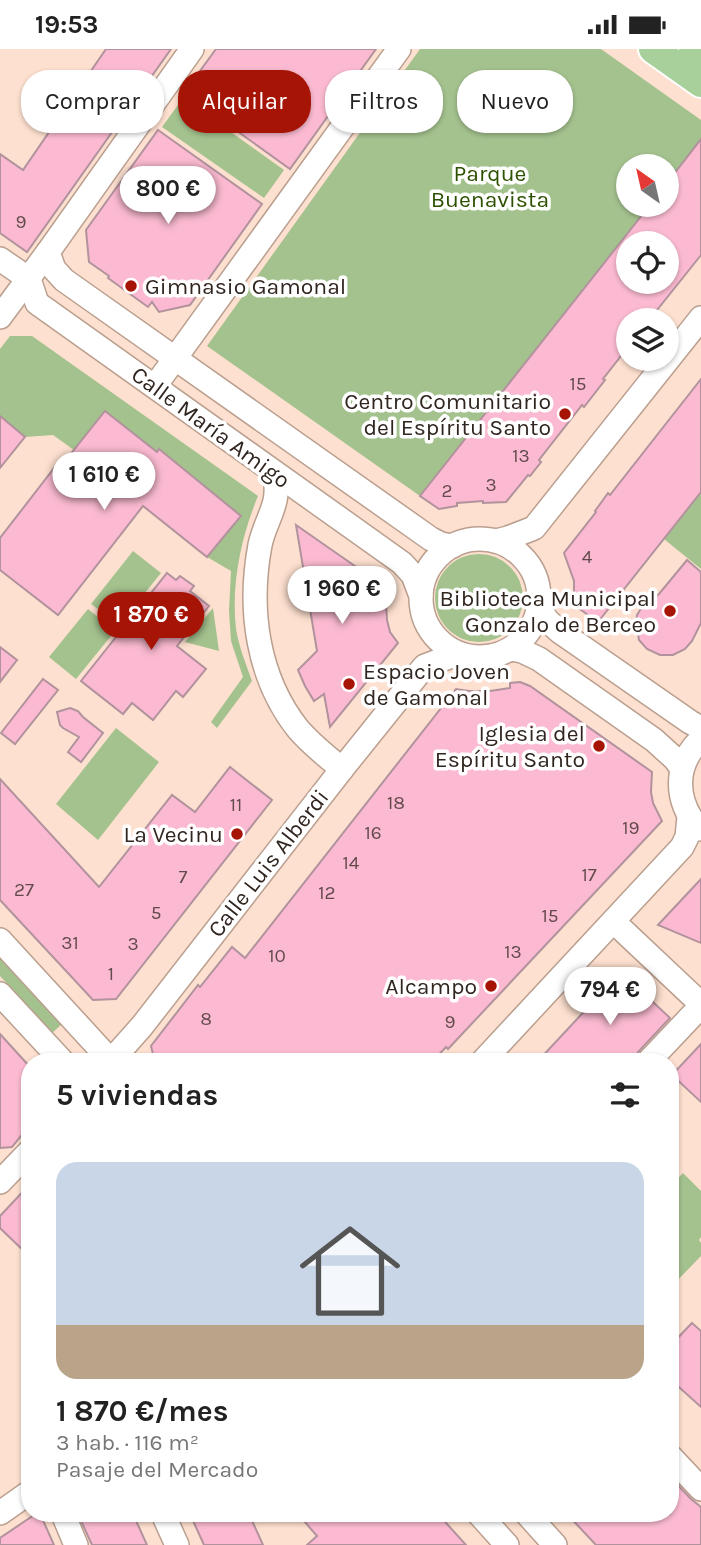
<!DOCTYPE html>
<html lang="es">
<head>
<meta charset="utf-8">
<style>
	:root { --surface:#fff; --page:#f2f2f2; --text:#222; --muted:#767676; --line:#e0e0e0; --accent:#a61405 }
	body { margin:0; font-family:Karla,sans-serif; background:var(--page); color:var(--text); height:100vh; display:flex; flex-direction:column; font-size:26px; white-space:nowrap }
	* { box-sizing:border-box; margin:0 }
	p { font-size:23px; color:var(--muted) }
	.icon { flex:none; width:38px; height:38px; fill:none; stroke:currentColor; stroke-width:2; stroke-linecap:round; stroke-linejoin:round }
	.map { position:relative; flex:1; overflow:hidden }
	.panel { position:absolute; left:21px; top:1004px; width:658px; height:469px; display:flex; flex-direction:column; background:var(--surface); border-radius:28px; box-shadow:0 2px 5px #0004 }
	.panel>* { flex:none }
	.hud { position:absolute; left:21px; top:21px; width:660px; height:63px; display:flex; gap:14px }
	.needle { width:46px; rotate:326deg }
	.tools { position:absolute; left:616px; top:105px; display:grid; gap:14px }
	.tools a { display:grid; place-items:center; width:63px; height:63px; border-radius:50%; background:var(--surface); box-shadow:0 2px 5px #0004; font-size:35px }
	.price { position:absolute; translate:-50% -60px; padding:0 16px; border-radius:24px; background:#fff; color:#222; font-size:23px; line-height:46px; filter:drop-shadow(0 2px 4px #0008) }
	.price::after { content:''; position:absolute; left:50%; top:42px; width:21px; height:16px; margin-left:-10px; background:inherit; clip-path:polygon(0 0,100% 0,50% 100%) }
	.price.current { background:var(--accent); color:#fff }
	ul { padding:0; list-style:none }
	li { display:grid; align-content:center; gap:14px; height:371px; padding:0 35px }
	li+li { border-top:2px solid var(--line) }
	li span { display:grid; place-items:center; height:217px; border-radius:21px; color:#555 }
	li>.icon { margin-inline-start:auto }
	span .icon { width:126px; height:126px; fill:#fffc; stroke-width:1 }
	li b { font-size:30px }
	h2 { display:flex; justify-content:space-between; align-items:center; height:84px; padding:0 35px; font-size:30px }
	.pill { padding:0 24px; border-radius:28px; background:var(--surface); box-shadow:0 2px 5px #0004; font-size:24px; line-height:63px }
	.pill.current { background:var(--accent); color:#fff }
	.status { display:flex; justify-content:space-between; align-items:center; height:49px; padding:0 35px; background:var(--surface); direction:ltr }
	.status svg { height:19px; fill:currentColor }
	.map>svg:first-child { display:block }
	.green { fill:#a4c28e }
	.building { fill:#fbbad1; stroke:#b1929d; stroke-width:2; fill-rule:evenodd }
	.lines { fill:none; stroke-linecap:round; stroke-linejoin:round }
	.minor-casing { stroke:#ba9f8f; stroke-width:26 }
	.major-casing { stroke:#fff; stroke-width:32 }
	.minor { stroke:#fff; stroke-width:23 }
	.major { stroke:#a7d09b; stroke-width:28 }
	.poi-dot { fill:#a61405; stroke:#fff; stroke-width:2.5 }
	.labels { text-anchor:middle; stroke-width:7; stroke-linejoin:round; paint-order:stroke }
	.number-label { font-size:19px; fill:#634a4c }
	.park-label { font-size:23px; fill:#2d5100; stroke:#fff }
	.poi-label { font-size:23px; fill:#30251f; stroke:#fff; text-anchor:end }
	.street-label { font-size:23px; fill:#30251f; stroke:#fff }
</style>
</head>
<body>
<div class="status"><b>19:53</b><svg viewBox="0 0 49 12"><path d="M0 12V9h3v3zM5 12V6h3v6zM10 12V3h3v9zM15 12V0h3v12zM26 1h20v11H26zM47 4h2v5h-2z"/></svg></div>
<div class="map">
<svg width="701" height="1496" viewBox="0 0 701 1496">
	<rect width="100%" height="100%" fill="#fde0cf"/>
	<!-- green -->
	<g class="green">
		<polygon points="420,0 601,0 701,71 701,90 667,134 667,117 628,117 628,156 650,156 420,447 207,297"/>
		<polygon points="183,49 284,121 264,149 162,78"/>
		<path d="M 10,287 L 32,287 L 258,447 C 241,488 231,535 236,580 C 239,598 246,615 252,632 L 217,679 L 211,673 L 243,628 L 231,592 L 229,562 L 231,522 L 207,508 L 240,466 L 159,401 L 157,403 L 105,362 L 74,401 L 53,386 L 25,388 L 0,367 L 0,300 Z"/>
		<polygon points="701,443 701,520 664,490"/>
		<polygon points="133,502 161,524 119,576 91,555"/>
		<circle cx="479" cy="549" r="44"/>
		<polygon points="213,559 219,602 185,593"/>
		<polygon points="88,560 115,582 76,630 49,608"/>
		<polygon points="116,679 159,713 98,791 56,755"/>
		<polygon points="0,908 62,975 52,984 0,927"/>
		<polygon points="683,1124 701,1142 701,1188 699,1191 701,1194 701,1207 670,1239 670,1181 678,1172 670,1164 670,1138"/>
	</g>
	<!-- building -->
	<g class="building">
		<polygon points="106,0 171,0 27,203 0,184 0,105 23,121"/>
		<polygon points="216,0 376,0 290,120 184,44"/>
		<polygon points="158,81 262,155 190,256 159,263 152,253 148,258 108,229 109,227 89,213 86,181"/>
		<path d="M 701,90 L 701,206 L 649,271 L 628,271 L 628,298 L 603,330 L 605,331 L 584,358 L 582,356 L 539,411 L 541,413 L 530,427 L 528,426 L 506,453 L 483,454 L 483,452 L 457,454 L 457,457 L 439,460 L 420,447 L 650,156 L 667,156 L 667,134 ZM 628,194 L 667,194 L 667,233 L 628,233 Z"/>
		<polygon points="701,330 701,443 598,573 574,556 574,532 564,504 596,463 595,462 603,451 608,444 610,446"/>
		<polygon points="105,362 157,403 159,400 241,467 207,508 143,457 58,566 0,521 0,489 58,414 61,417"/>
		<polygon points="0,367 25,388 0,419"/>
		<polygon points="296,476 385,538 387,571 390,583 398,594 330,678 324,645 314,652 305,637 298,621 317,602"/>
		<polygon points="687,511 701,523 701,574 692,592 685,600 673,606 660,606 647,600 639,591 636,574 637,566 642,558 659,545"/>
		<polygon points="167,524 176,531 180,527 194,537 190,542 209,557 177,597 206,620 183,648 176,642 153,671 132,654 123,665 81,632"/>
		<polygon points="0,598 17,611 0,633"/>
		<polygon points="43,630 58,641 15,695 1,684"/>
		<polygon points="520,633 530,637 652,723 651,743 653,754 662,772 448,1000 446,998 432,1013 155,1013 151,997 198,936 200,938 232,898 245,909 456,640 469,642 490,642 510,639 510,634"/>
		<polygon points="70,659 78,662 83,668 103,684 81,713 68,703 79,688 63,679 60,676 57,663"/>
		<polygon points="230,718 272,751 116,950 93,951 0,851 0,730 99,838 172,746 195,763"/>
		<polygon points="701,830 701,894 658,876"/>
		<polygon points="621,923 670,969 638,1003 634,1013 537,1013"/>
		<polygon points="0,985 30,1018 30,1076 12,1098 0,1099"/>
		<polygon points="701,995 701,1053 672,1026"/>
		<polygon points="30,1135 30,1208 0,1179 0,1167"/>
		<polygon points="692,1274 701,1282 701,1358 670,1330 670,1297"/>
		<polygon points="670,1428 691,1450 701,1458 701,1496 596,1496 567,1465 670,1465"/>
		<polygon points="78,1465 133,1465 147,1496 92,1496"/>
		<polygon points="190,1465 249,1465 263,1496 204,1496"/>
		<polygon points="298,1465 438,1465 466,1496 307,1496 317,1487"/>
		<polygon points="34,1466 42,1469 54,1496 0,1496 0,1489"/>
	</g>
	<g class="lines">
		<!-- minor casing -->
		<g class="minor-casing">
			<g id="minor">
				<polyline points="48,203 54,220 64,231 431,490 441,495 453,497"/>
				<polyline points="0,210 29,230 37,254 402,514 413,526 421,547"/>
				<polyline points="0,268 48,203 192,0"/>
				<polyline points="155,337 399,0"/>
				<path d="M 274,424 C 282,455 266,468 260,496 C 248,560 257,628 298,680 C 311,695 327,708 342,720"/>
				<circle cx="480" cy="549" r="59"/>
				<polyline points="496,492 508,489 534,479 701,269"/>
				<polyline points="539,559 547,571 559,582 690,673 701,679"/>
				<polyline points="511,600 522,602 539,610 654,691 675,710 682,720"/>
				<path d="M 699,780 C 675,752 673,717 701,690"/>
				<polyline points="614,873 701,955"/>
				<polyline points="0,891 112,1013"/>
				<polyline points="0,945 63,1013"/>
				<polyline points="110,1013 142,977 342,720 423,619 425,617 457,605"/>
				<polyline points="482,1013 682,798 687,788 689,768"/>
				<polyline points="648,1013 701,957"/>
				<polyline points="0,1133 30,1102"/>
				<polyline points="670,1407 701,1440"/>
				<polyline points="0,1464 30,1443"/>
				<polyline points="63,1465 76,1496"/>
				<polyline points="163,1465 177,1496"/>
				<polyline points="479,1465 507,1496"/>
				<polyline points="527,1465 555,1496"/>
			</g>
		</g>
		<!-- major casing -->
		<g class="major-casing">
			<g id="major">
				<polyline points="653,0 701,34"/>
				<polyline points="693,0 701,6"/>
			</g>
		</g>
		<!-- minor -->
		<use href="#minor" class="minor"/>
		<!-- major -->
		<use href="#major" class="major"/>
	</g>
	<!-- markers -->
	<g class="poi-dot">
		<circle cx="131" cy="237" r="7"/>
		<circle cx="565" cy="365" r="7"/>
		<circle cx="670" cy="562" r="7"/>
		<circle cx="349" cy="635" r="7"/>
		<circle cx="599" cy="697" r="7"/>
		<circle cx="237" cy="785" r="7"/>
		<circle cx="491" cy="937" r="7"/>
	</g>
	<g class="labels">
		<!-- number labels -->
		<g class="number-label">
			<text x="21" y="179">9</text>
			<text x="578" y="341">15</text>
			<text x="521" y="413">13</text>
			<text x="491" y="442">3</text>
			<text x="447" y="448">2</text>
			<text x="587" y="514">4</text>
			<text x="396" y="760">18</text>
			<text x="236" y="762">11</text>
			<text x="631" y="785">19</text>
			<text x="373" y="790">16</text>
			<text x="351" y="820">14</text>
			<text x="589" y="832">17</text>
			<text x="183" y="834">7</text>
			<text x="24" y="847">27</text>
			<text x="327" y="850">12</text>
			<text x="156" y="870">5</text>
			<text x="550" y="873">15</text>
			<text x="70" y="900">31</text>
			<text x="133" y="901">3</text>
			<text x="513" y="909">13</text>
			<text x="277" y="913">10</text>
			<text x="111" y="931">1</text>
			<text x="206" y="976">8</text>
			<text x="450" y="979">9</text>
		</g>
		<!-- park labels -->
		<g class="park-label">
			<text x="490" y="132">Parque<tspan x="490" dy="26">Buenavista</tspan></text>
		</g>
		<!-- poi labels -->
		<g class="poi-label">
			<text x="145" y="245" text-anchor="start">Gimnasio Gamonal</text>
			<text x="551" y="360">Centro Comunitario<tspan x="551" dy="26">del Espíritu Santo</tspan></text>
			<text x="656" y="557">Biblioteca Municipal<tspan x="656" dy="26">Gonzalo de Berceo</tspan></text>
			<text x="363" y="630" text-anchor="start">Espacio Joven<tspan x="363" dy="26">de Gamonal</tspan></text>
			<text x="585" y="692">Iglesia del<tspan x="585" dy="26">Espíritu Santo</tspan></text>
			<text x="223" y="793">La Vecinu</text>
			<text x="477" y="945">Alcampo</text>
		</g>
		<!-- street labels -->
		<g class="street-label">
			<text transform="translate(211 378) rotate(36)" y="8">Calle María Amigo</text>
			<text transform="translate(268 814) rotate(-52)" y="8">Calle Luis Alberdi</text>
		</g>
	</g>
</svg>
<div class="tools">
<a><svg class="needle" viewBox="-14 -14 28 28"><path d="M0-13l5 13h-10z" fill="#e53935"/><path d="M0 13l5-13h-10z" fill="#767676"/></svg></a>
<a><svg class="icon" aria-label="locate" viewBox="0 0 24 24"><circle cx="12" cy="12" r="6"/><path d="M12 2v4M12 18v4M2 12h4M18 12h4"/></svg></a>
<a><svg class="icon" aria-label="layers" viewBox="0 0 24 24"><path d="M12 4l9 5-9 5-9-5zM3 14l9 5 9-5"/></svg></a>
</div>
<b class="price" style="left:168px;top:177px">800 €</b>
<b class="price" style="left:104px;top:463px">1 610 €</b>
<b class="price" style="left:342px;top:577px">1 960 €</b>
<b class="price current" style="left:151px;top:603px">1 870 €</b>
<b class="price" style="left:610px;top:978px">794 €</b>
<div class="hud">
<a class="pill">Comprar</a>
<a class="pill current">Alquilar</a>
<a class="pill">Filtros</a>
<a class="pill">Nuevo</a>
</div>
<section class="panel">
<h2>5 viviendas<svg class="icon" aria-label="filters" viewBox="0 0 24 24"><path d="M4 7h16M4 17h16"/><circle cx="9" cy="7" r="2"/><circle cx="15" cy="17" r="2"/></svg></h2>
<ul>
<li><span style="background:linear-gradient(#c9d6e8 75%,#b9a48a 0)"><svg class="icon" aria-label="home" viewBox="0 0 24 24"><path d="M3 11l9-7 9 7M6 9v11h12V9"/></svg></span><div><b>1 870 €/mes</b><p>3 hab. · 116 m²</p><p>Pasaje del Mercado</p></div></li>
</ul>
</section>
</div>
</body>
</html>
